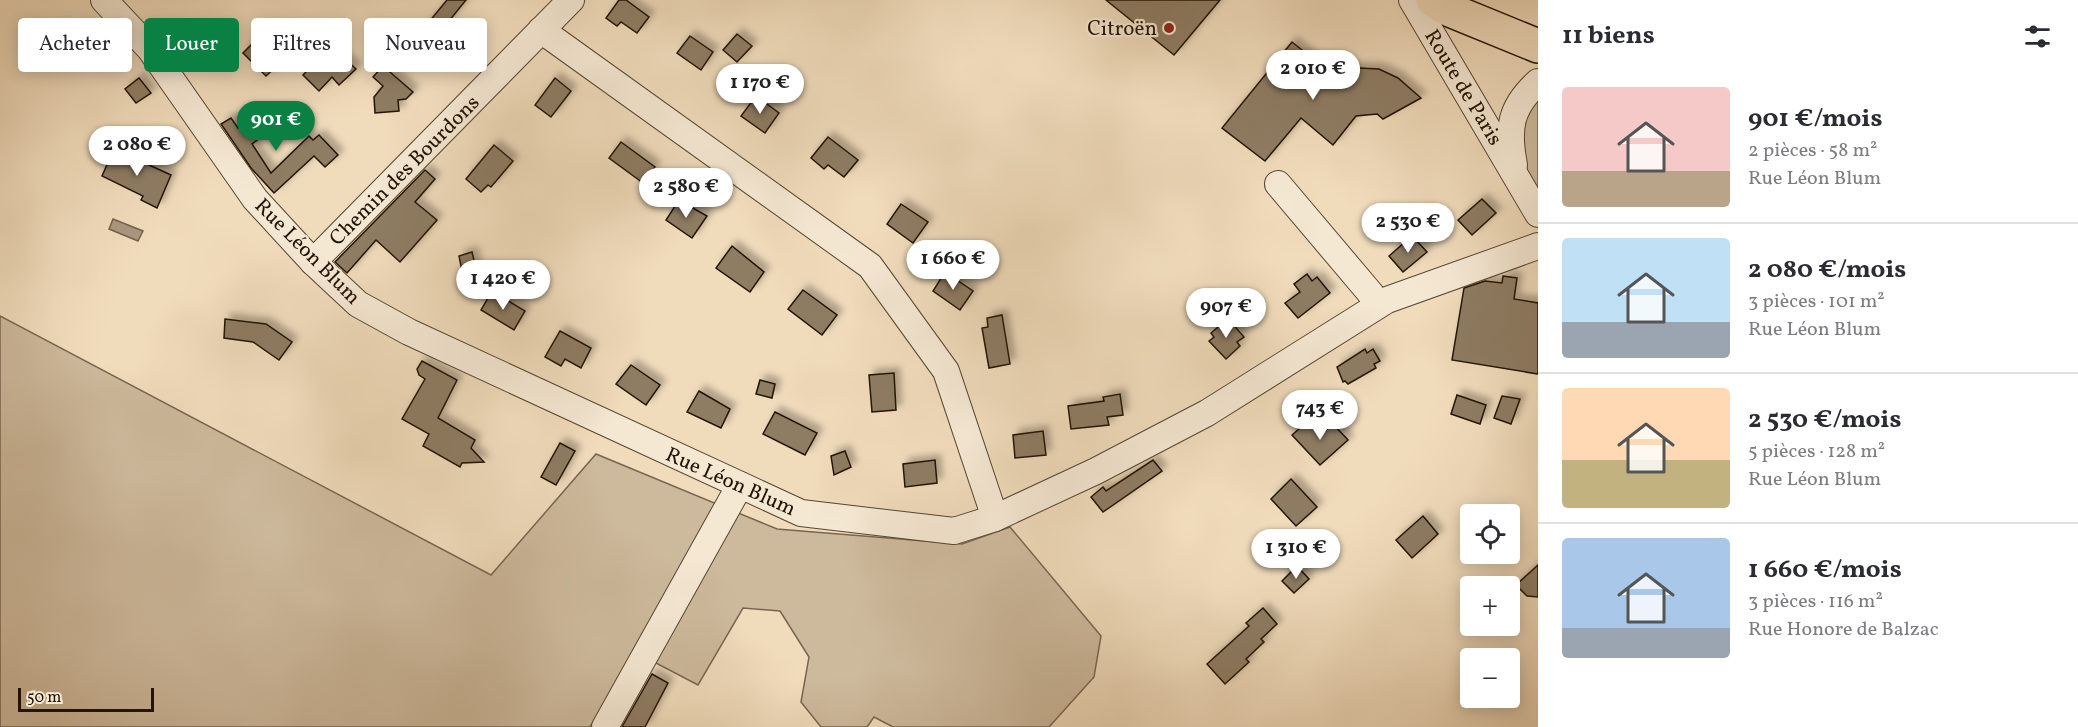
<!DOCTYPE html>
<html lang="fr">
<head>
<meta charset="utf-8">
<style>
	:root { --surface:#fff; --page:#f2f2f3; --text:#2b2b33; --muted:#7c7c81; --line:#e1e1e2; --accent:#0b8043 }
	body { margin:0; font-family:Vollkorn,serif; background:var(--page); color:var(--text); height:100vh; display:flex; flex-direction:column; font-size:22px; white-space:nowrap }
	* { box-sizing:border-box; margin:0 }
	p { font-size:20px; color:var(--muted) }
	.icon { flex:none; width:33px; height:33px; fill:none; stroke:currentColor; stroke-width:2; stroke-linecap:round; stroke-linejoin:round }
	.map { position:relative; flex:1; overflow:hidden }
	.side { display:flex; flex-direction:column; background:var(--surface); width:540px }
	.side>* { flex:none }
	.guide { position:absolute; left:18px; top:18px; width:570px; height:54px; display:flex; gap:12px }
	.buttons { position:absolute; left:1460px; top:504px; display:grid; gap:12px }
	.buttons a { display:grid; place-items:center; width:60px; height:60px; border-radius:6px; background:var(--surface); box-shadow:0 3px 15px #0003; font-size:30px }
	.scale { position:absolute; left:18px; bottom:15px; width:136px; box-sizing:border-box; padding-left:6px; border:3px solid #231406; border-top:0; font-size:16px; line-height:21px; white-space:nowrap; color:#231406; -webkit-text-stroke:4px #f5e8d3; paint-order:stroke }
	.price { position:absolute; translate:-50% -51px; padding:0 14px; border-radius:21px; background:#fff; color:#222; font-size:20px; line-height:39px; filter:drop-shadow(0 2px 3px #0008) }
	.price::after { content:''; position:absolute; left:50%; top:36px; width:18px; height:14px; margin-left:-9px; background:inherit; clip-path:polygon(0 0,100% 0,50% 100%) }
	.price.selected { background:var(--accent); color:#fff }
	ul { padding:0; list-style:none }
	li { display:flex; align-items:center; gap:18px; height:150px; padding:0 24px }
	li+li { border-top:2px solid var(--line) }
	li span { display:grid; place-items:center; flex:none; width:168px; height:120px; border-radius:6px; color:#555 }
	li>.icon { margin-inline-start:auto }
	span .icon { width:72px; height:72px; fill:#fffc; stroke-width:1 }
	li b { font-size:26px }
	h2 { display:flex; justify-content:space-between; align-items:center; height:72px; padding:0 24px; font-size:26px }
	.chip { padding:0 21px; border-radius:6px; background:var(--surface); box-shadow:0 3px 15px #0003; font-size:21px; line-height:54px }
	.chip.selected { background:var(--accent); color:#fff }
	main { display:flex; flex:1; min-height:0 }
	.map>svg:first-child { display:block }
	.green { fill:#cdb99c; stroke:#786651; stroke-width:1.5 }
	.water { fill:#aa977d; stroke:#74634d; stroke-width:1.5 }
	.building { fill:#8e7b64; stroke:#231406; stroke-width:1.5; filter:url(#shadow) }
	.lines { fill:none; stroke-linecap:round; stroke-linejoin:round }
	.minor-casing { stroke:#564633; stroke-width:28 }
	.major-casing { stroke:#231406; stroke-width:36 }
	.minor { stroke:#f5e8d3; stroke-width:26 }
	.major { stroke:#f0dbbb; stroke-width:33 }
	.poi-dot { fill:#8f2418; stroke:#f5e8d3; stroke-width:2 }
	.labels { text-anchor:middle; stroke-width:4.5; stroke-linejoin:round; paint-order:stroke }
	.poi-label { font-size:21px; fill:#231406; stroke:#f5e8d3; text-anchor:end }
	.street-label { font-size:21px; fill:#231406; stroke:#f5e8d3 }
</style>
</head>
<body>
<main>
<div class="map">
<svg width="1538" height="727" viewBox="0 0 1538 727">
	<defs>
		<filter id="shadow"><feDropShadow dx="5.5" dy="-5.5" stdDeviation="3" flood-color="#0004"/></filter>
	</defs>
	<rect width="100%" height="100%" fill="#f0dbbb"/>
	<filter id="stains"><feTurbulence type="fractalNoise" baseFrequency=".00333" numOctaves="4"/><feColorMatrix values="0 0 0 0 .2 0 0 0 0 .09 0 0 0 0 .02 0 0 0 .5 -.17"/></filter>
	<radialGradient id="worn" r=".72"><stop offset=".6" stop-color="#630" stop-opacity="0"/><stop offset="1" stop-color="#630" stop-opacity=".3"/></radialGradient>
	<!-- green -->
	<g class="green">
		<path d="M 1538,93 L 1538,189 C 1527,171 1510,144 1521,122 C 1525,112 1532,102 1538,93 Z"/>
		<polygon points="0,316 491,575 596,454 777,529 962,544 1010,527 1101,636 1094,677 1049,727 893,727 874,717 867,727 821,727 801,702 809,657 780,611 743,608 698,685 635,652 590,727 0,727"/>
	</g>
	<!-- water -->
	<polygon class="water" points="113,219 143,231 138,241 109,229"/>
	<!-- building -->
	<g class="building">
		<polygon points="447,0 466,0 440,32 448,37 429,60 410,45"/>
		<polygon points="619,0 626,0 649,17 637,33 621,22 617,26 606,18"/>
		<polygon points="1106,0 1220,0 1174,55"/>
		<polygon points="737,34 752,46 737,62 723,50"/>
		<polygon points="690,36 713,52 701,70 677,53"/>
		<polygon points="258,38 281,62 266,76 243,53"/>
		<polygon points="1292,42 1336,77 1359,68 1379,69 1398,78 1421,98 1383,119 1377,114 1356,116 1333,145 1301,118 1265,161 1222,128"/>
		<polygon points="331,46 356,69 339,85 332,77 319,91 303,75"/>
		<polygon points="383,66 413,92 406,99 398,100 399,111 375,113 374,97 383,86 373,77"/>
		<polygon points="139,78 151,93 136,103 125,89"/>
		<polygon points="555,78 571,91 551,117 535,105"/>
		<polygon points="756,96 779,113 765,133 741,116"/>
		<polygon points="258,114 270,131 252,144 271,173 309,136 313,140 319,135 338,155 325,167 314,156 274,193 251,168 221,124 231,118 238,128"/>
		<polygon points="828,137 858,160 844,177 828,165 824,169 811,158"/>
		<polygon points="621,142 655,167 643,183 609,158"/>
		<polygon points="494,145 513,161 491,187 488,185 481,192 466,179"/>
		<polygon points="114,149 171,175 157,208 141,200 143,196 102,176"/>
		<polygon points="425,170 435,179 415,202 437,220 400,262 376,240 347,273 335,262"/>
		<polygon points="1482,199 1496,213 1472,235 1458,220"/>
		<polygon points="679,200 707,216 692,238 666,220"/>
		<polygon points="901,204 928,222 913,243 887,224"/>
		<polygon points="1412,236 1427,252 1403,272 1389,256"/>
		<polygon points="732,246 764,272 750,292 716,268"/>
		<polygon points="472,252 478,277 464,281 459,256"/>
		<polygon points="945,272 973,291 960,310 933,291"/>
		<polygon points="1307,274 1312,281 1317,277 1330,293 1298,318 1285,303 1300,292 1294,284"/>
		<polygon points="1503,276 1517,278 1514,299 1538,303 1538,374 1452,360 1464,288 1485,281 1502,283"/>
		<polygon points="803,290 837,315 822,335 788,309"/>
		<polygon points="492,291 525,311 514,330 481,310"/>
		<polygon points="1002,315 1010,364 989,368 982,328 988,327 987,318"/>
		<polygon points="225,319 266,324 292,342 279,360 253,342 224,338"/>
		<polygon points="1224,322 1228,325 1231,322 1244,337 1237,342 1240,346 1226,359 1209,341 1214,337 1211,333"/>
		<polygon points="560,331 591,348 581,368 565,359 561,366 545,357"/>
		<polygon points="1365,349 1367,353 1373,349 1380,361 1374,364 1376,368 1348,384 1345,381 1343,382 1337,367"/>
		<polygon points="422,361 457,380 438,418 475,440 471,448 484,462 462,463 460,467 423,446 429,434 402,419 425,379 419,375 417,369"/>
		<polygon points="631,365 660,385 646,405 616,384"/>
		<polygon points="894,373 896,410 872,412 869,375"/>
		<polygon points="760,380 775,384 772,398 756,394"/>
		<polygon points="699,391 730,409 721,428 687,412"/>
		<polygon points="1120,394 1123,415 1107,417 1109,425 1071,429 1068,406 1104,401 1103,397"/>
		<polygon points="1457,395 1486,405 1480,424 1451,414"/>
		<polygon points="1502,396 1520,399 1511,424 1494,418"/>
		<polygon points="775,412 817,433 805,455 763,434"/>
		<polygon points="1309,420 1322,434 1333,424 1348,440 1320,465 1292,435"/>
		<polygon points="1043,431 1046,455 1015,458 1013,435"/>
		<polygon points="560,443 575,451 556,485 541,477"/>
		<polygon points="845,451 851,467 834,475 831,456"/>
		<polygon points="935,460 937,483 905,487 903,464"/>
		<polygon points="1153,460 1162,471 1103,512 1091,497 1103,487 1106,491"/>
		<polygon points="1291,479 1317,507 1296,526 1271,499"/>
		<polygon points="1423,516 1438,534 1412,558 1396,540"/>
		<polygon points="1538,565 1538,597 1527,596 1516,585"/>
		<polygon points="1297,566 1309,579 1294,593 1282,581"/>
		<polygon points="1263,608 1277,624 1261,639 1264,642 1246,659 1249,662 1225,684 1207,664 1249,626 1246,623"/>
		<polygon points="652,674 668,683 645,727 622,727"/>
	</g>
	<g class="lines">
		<!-- minor casing -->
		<g class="minor-casing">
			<g id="minor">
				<polyline points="104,0 150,49 255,199 313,262 358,304 409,332 801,513 954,531 995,518 1096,471 1207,413 1387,300 1538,246"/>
				<polyline points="1412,0 1538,214"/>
				<polyline points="541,30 870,266 946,371 995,518"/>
				<path d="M 1514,165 C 1507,129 1510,107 1538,82"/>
				<polyline points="1278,184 1371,294"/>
				<polyline points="313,262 571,0"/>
				<polyline points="605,727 740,485"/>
			</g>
		</g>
		<!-- major casing -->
		<g class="major-casing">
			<polyline id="major" points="1433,0 1445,8 1538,46"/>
		</g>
		<!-- minor -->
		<use href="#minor" class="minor"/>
		<!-- major -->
		<use href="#major" class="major"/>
	</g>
	<!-- markers -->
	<circle class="poi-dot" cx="1169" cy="28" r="6"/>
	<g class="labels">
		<!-- poi labels -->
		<g class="poi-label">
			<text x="1157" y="35">Citroën</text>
		</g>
		<!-- street labels -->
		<g class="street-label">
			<text transform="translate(1464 87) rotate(59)" y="7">Route de Paris</text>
			<text transform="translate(404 170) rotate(-45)" y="7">Chemin des Bourdons</text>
			<text transform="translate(308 251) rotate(45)" y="7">Rue Léon Blum</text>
			<text transform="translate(731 481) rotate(24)" y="7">Rue Léon Blum</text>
		</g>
	</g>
	<rect width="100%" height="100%" filter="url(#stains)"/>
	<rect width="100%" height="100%" fill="url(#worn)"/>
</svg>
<div class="buttons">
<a><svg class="icon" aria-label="locate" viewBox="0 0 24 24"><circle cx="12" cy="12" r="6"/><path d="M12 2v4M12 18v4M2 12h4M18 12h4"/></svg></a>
<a>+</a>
<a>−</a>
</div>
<div class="scale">50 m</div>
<b class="price" style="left:1313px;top:101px">2 010 €</b>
<b class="price" style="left:760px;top:115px">1 170 €</b>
<b class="price selected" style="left:276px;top:152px">901 €</b>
<b class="price" style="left:137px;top:177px">2 080 €</b>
<b class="price" style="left:686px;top:219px">2 580 €</b>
<b class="price" style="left:1408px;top:254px">2 530 €</b>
<b class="price" style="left:953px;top:291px">1 660 €</b>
<b class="price" style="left:503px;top:311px">1 420 €</b>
<b class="price" style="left:1226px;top:339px">907 €</b>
<b class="price" style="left:1320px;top:441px">743 €</b>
<b class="price" style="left:1296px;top:580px">1 310 €</b>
<div class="guide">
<a class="chip">Acheter</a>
<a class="chip selected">Louer</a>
<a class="chip">Filtres</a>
<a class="chip">Nouveau</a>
</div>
</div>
<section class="side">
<h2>11 biens<svg class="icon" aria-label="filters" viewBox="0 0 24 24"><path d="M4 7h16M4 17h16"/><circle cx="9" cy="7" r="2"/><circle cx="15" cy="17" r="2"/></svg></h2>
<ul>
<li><span style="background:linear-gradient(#f6c9c9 70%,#b9a48a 0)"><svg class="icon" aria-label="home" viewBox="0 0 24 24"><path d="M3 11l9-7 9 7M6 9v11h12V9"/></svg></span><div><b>901 €/mois</b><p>2 pièces · 58 m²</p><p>Rue Léon Blum</p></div></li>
<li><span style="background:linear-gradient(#bfe0f5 70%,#9aa5b1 0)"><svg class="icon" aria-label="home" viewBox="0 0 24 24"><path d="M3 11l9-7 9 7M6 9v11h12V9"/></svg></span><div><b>2 080 €/mois</b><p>3 pièces · 101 m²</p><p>Rue Léon Blum</p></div></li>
<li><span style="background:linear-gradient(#ffd9b3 60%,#c2b280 0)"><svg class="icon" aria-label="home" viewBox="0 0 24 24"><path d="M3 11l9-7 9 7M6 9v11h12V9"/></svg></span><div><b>2 530 €/mois</b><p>5 pièces · 128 m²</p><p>Rue Léon Blum</p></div></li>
<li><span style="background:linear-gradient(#a9c7e8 75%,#9aa5b1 0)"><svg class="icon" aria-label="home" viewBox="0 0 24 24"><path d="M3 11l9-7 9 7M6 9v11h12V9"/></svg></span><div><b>1 660 €/mois</b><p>3 pièces · 116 m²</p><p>Rue Honore de Balzac</p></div></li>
</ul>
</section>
</main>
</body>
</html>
